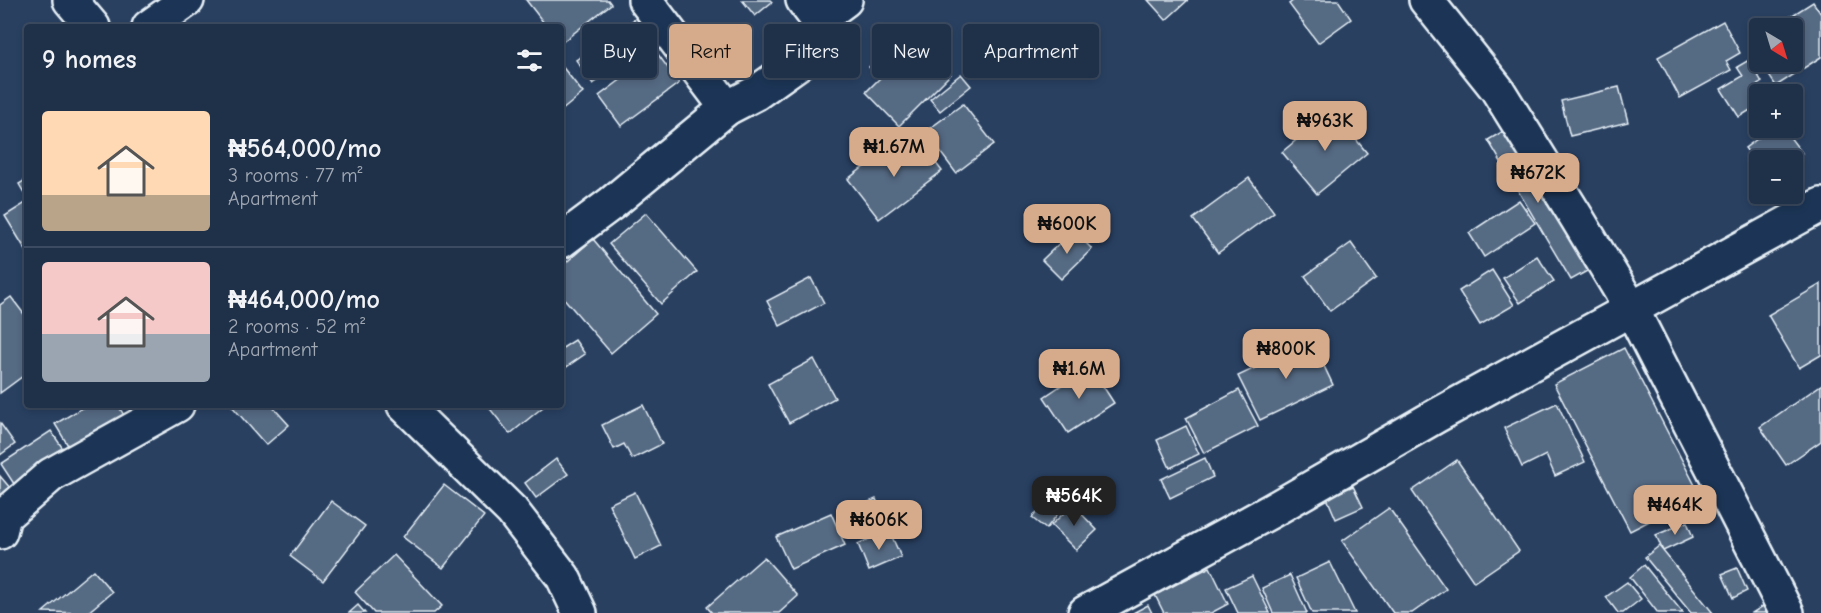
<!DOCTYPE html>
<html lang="en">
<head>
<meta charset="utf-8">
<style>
	:root { --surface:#1f3049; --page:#273850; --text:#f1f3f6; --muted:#a1a9b4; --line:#3c4b61; --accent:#d6ab8b }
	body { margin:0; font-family:"Comic Neue",sans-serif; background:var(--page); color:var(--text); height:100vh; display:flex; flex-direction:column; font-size:22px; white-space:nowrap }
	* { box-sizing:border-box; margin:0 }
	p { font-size:20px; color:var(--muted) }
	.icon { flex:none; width:33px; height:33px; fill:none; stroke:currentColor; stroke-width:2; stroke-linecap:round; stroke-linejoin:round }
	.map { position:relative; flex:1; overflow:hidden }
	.panel { position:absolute; left:24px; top:24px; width:540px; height:384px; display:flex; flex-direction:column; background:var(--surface); border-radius:6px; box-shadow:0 3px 9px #0003,0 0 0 2px var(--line) }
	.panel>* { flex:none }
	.hud { position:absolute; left:582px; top:24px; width:570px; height:54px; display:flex; gap:12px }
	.needle { width:39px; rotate:142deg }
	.buttons { position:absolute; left:1749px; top:18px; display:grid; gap:12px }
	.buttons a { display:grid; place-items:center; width:54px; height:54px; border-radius:6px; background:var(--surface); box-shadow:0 3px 9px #0003,0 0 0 2px var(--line); font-size:30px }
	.price { position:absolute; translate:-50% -51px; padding:0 14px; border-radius:12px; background:var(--accent); color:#111; font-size:20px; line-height:39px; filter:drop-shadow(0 2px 3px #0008) }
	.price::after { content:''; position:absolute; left:50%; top:36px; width:18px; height:14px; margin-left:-9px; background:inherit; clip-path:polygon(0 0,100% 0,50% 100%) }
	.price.on { background:#222; color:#fff }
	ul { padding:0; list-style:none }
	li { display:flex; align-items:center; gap:18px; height:150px; padding:0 18px }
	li+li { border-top:2px solid var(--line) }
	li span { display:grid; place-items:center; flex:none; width:168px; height:120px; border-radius:6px; color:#555 }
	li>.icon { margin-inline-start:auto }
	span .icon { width:72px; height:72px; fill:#fffc; stroke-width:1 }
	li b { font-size:26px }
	h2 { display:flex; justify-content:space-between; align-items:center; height:72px; padding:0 18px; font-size:26px }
	.pill { padding:0 21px; border-radius:6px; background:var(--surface); box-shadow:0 3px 9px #0003,0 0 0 2px var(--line); font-size:21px; line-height:54px }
	.pill.on { background:var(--accent); color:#111 }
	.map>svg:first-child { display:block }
	.building { fill:#556a83; stroke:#e8f1f8; stroke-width:1.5 }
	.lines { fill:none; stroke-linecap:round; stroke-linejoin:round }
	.minor-casing { stroke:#e8f1f8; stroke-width:38 }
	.major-casing { stroke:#e8f1f8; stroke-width:38 }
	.minor { stroke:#1d3557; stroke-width:33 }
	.major { stroke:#1d3557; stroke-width:33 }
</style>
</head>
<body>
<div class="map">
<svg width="1821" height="613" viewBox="0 0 1821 613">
	<rect width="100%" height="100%" fill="#294061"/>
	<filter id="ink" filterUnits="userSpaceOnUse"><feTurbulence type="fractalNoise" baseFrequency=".0167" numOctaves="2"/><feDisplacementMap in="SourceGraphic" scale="12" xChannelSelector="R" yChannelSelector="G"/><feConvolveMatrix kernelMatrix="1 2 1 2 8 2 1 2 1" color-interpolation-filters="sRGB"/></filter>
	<g filter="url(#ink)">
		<!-- building -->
		<g class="building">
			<polygon points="526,0 608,0 611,4 561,43 561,27 547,27"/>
			<polygon points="742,0 770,0 772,2 755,16"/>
			<polygon points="1148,0 1188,0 1166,20"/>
			<polygon points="1294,0 1338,0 1351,19 1318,43 1289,4"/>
			<polygon points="1813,2 1821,14 1821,57 1776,86 1760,62 1792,62 1792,28 1772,28"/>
			<polygon points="639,16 656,40 593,84 576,60"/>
			<polygon points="1723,21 1740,53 1726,61 1731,70 1680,98 1658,57"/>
			<polygon points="1760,37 1760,60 1749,44"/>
			<polygon points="920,43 951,74 899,126 866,92 880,78 869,67 889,46 903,60"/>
			<polygon points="657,53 679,83 621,126 599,96"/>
			<polygon points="1749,60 1762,82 1753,88 1760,99 1760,104 1739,117 1721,89 1743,76 1737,67"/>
			<polygon points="561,65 583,93 561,111"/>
			<polygon points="961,74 971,86 940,111 930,99"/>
			<polygon points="1619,87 1628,122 1570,136 1561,101"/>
			<polygon points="963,104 994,144 956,173 925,132"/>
			<polygon points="1332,110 1367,153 1317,194 1282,152"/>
			<polygon points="1772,128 1783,128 1802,153 1792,160 1760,160 1760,168 1745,148"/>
			<polygon points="1507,129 1589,270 1571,280 1488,140"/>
			<polygon points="897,142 908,156 922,145 942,171 879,219 848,179"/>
			<polygon points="1249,178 1274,212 1218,253 1193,219"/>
			<polygon points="27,179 27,198 19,184"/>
			<polygon points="1519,200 1535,223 1484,257 1469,233"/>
			<polygon points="27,202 27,252 5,216"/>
			<polygon points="646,213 697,272 661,304 609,244"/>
			<polygon points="1073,230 1092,249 1061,279 1042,260"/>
			<polygon points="593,239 656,314 611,353 561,295 561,267"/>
			<polygon points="1351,243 1376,278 1330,311 1305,276"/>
			<polygon points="1537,256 1554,281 1520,303 1503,278"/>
			<polygon points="1492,270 1514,305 1480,325 1459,291"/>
			<polygon points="811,278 824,303 780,326 767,301"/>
			<polygon points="1821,284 1821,355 1799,368 1768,315"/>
			<polygon points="11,297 27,318 27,373 0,393 0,305"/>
			<polygon points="575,340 585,354 562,370 561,349"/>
			<polygon points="1312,341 1333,385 1260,420 1238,376"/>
			<polygon points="1624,348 1700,495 1630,531 1554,384"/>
			<polygon points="814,359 835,398 789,423 768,384"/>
			<polygon points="1090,366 1114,403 1068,433 1044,397"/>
			<polygon points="1821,385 1821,441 1786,465 1760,427"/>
			<polygon points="1239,390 1258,426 1204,453 1186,418"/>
			<polygon points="1557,403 1585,462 1555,476 1546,455 1522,467 1504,428"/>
			<polygon points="87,405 118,405 126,419 72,452 55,424"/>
			<polygon points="231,405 271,405 289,425 266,445"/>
			<polygon points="487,405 541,405 543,407 510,434"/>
			<polygon points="643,405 662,444 632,459 624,444 614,449 602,425"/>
			<polygon points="0,423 15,444 0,455"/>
			<polygon points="1186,426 1199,454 1170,468 1157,440"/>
			<polygon points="51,431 68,456 18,490 1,464"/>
			<polygon points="1205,458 1213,477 1170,498 1161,479"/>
			<polygon points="556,459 568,474 536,498 525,483"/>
			<polygon points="1457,460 1519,551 1474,582 1412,491"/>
			<polygon points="0,476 16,495 0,508"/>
			<polygon points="444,485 484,516 443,568 403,537"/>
			<polygon points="1353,486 1363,507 1336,519 1327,498"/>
			<polygon points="635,492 661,546 635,559 609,504"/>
			<polygon points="1050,496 1064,506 1046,529 1032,518"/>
			<polygon points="876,499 886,522 856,535 846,512"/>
			<polygon points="331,501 365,526 323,581 290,556"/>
			<polygon points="1073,505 1097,530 1076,550 1051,525"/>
			<polygon points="1389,508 1446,589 1412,613 1393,613 1342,541"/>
			<polygon points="831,513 845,545 791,569 776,537"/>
			<polygon points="1687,522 1693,537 1663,551 1656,535"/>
			<polygon points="889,530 901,557 869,571 858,544"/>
			<polygon points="1659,546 1713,613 1691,613 1645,557"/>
			<polygon points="394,555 442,606 434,613 374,613 355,592"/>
			<polygon points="764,557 798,596 779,613 712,613 707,607"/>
			<polygon points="1330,562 1355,613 1312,613 1296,578"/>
			<polygon points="1644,565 1683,613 1658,613 1630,577"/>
			<polygon points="1210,567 1228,604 1211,613 1164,613 1155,595"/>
			<polygon points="1737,568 1747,591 1733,598 1722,574"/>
			<polygon points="93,570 112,592 87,613 43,612"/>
			<polygon points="1290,575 1307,613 1273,613 1262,588"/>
			<polygon points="1252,576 1270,613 1238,613 1226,588"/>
			<polygon points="1627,582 1641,599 1623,613 1618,613 1606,597"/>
			<polygon points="358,605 365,613 349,613"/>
			<polygon points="1148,605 1152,613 1133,613"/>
			<polygon points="1763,606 1768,613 1752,613"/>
		</g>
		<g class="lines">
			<!-- minor casing -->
			<g class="minor-casing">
				<g id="minor">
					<polyline points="70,0 93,27"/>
					<polyline points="645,0 727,108"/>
					<polyline points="1426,0 1497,89 1577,218 1631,308 1787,613"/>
					<polyline points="818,20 845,0"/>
					<polyline points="149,27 187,0"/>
					<polyline points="561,241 612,203 727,108 756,93 822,46 818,20 803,0"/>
					<polyline points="404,405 512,511 563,577 580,613"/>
					<polyline points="0,532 4,516 51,475 177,405"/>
				</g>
			</g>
			<!-- major casing -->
			<g class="major-casing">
				<polyline id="major" points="1085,613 1271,511 1436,416 1821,205"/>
			</g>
			<!-- minor -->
			<use href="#minor" class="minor"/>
			<!-- major -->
			<use href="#major" class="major"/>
		</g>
	</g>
</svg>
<div class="buttons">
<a><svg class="needle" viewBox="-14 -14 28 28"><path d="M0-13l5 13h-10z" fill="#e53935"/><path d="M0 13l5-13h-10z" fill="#a1a9b4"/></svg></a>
<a>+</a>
<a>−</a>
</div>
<b class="price" style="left:1325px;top:152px">₦963K</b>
<b class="price" style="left:894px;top:178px">₦1.67M</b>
<b class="price" style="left:1538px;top:204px">₦672K</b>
<b class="price" style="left:1067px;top:255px">₦600K</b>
<b class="price" style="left:1286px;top:380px">₦800K</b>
<b class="price" style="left:1079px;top:400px">₦1.6M</b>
<b class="price on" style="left:1074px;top:527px">₦564K</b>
<b class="price" style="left:1675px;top:536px">₦464K</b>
<b class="price" style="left:879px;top:551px">₦606K</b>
<div class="hud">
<a class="pill">Buy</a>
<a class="pill on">Rent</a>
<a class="pill">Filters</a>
<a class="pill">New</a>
<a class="pill">Apartment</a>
</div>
<section class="panel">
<h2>9 homes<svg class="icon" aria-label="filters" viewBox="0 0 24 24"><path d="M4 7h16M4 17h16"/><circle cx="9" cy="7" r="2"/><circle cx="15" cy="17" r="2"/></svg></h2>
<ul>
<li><span style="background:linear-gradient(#ffd9b3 70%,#b9a48a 0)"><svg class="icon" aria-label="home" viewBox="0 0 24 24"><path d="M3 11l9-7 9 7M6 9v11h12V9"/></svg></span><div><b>₦564,000/mo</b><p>3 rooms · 77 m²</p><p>Apartment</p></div></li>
<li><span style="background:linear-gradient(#f6c9c9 60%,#9aa5b1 0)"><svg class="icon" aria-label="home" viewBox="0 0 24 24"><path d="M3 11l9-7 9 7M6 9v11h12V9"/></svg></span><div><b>₦464,000/mo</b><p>2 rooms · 52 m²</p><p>Apartment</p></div></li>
</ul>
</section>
</div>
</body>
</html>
